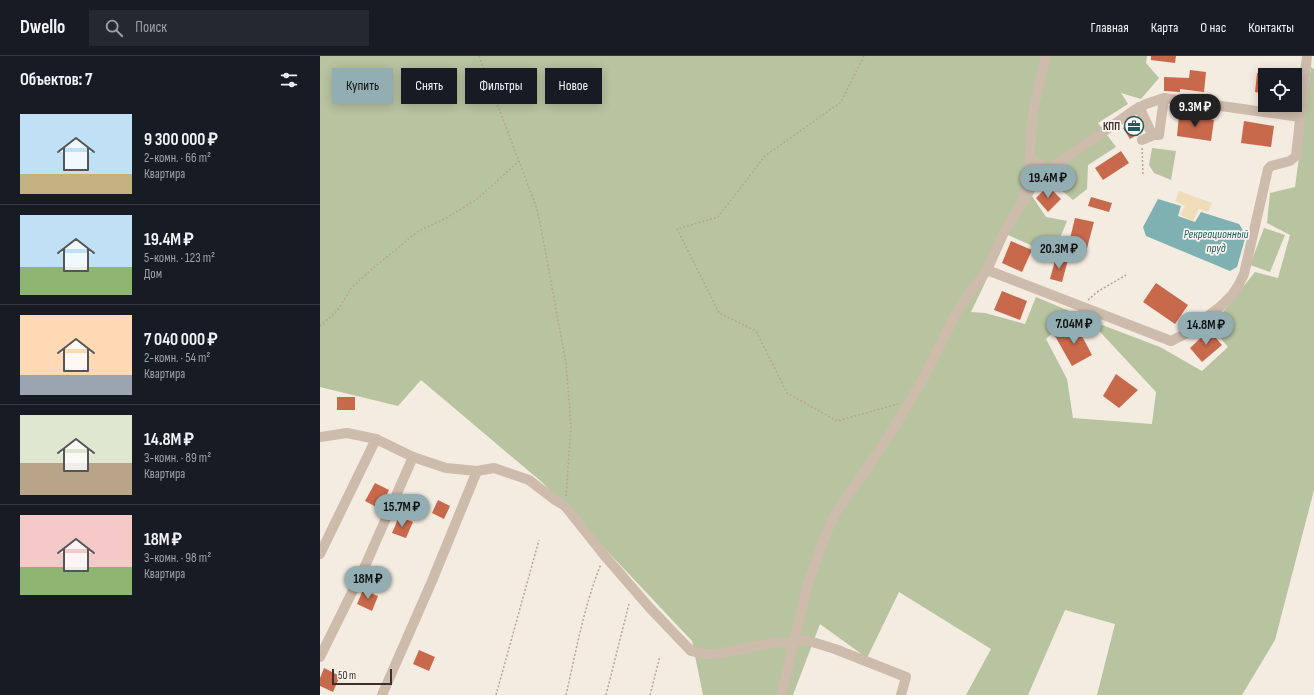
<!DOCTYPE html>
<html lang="ru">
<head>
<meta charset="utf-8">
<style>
	:root { --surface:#171b24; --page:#242831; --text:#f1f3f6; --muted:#9ea1a6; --line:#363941; --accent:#92aeb2 }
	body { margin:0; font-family:"Sofia Sans Condensed",sans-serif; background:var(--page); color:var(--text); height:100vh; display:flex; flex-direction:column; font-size:15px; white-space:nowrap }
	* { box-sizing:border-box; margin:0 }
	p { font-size:13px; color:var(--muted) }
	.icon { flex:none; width:22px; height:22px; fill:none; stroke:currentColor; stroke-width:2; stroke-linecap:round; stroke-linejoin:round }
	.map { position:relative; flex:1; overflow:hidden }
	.sheet { display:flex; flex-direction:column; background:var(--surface); width:320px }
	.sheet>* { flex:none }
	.guide { position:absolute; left:12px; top:12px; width:380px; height:36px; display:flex; gap:8px }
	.fabs { position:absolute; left:938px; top:12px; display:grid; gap:8px }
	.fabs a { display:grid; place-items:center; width:44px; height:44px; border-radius:0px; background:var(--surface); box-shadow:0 2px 10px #0003; font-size:20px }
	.scale { position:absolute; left:12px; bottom:10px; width:60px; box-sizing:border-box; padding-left:4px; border:2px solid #3b302b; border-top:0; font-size:11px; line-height:14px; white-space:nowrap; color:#3b302b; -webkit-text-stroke:3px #fbf5ee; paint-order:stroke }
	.price { position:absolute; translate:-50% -34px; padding:0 9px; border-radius:14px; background:var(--accent); color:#111; font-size:13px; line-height:26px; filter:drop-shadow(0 1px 2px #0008) }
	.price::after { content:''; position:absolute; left:50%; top:24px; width:12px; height:9px; margin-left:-6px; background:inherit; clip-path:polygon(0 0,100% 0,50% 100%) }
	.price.on { background:#222; color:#fff }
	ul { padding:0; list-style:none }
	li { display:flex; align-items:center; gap:12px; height:100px; padding:0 20px }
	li+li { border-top:1px solid var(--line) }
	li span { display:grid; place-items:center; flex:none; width:112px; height:80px; border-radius:0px; color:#555 }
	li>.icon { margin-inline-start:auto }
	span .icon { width:48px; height:48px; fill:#fffc; stroke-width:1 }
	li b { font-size:17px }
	h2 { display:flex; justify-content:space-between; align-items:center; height:48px; padding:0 20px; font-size:17px }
	.pill { padding:0 14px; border-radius:0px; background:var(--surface); box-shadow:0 2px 10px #0003; font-size:14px; line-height:36px }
	.pill.on { background:var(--accent); color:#111 }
	header { display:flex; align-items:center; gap:24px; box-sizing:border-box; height:56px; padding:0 20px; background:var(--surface); border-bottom:1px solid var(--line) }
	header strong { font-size:19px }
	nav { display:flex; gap:22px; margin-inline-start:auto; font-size:14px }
	.search { width:280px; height:36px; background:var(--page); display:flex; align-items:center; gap:10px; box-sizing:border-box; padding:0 14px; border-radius:0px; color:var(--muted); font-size:15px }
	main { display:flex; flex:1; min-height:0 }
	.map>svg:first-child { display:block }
	.green { fill:#b8c4a0 }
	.sand { fill:#efdcb8 }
	.water { fill:#7fb0b2 }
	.building { fill:#c8694b }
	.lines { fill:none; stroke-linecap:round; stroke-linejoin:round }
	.path { stroke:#b9a596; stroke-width:1.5; stroke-dasharray:2 2; stroke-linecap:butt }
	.minor { stroke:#cdbbac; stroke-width:10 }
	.labels { text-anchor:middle; stroke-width:3.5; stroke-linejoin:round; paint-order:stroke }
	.poi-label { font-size:11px; font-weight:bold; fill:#3b302b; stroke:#fbf5ee; text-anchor:end }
	.water-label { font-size:12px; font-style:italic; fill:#1f5a5e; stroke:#fbf5ee }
</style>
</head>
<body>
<header>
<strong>Dwello</strong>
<div class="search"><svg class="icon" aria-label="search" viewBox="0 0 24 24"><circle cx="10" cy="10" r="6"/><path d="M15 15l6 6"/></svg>Поиск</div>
<nav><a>Главная</a><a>Карта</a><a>О нас</a><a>Контакты</a></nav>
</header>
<main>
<section class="sheet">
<h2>Объектов: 7<svg class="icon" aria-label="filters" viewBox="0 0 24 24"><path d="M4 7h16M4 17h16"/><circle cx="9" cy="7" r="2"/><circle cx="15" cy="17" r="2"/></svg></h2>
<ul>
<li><span style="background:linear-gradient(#bfe0f5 75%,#c2b280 0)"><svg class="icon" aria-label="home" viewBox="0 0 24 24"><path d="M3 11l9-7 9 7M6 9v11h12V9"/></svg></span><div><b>9 300 000 ₽</b><p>2-комн. · 66 m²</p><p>Квартира</p></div></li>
<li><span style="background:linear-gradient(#bfe0f5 65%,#8fb573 0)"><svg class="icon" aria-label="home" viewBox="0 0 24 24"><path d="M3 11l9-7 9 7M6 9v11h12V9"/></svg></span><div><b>19.4M ₽</b><p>5-комн. · 123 m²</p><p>Дом</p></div></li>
<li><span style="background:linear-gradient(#ffd9b3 75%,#9aa5b1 0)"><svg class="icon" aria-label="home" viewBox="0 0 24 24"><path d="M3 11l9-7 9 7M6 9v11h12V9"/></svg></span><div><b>7 040 000 ₽</b><p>2-комн. · 54 m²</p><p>Квартира</p></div></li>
<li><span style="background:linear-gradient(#dfe7d0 60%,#b9a48a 0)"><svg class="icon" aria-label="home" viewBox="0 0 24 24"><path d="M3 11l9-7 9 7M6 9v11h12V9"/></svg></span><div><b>14.8M ₽</b><p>3-комн. · 89 m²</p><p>Квартира</p></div></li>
<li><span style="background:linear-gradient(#f6c9c9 65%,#8fb573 0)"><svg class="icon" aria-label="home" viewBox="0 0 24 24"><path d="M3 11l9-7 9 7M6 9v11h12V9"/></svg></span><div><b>18M ₽</b><p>3-комн. · 98 m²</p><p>Квартира</p></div></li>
</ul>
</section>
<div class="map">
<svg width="994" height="639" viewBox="0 0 994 639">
	<rect width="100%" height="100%" fill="#f4ebe1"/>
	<!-- green -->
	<g class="green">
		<polygon points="0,0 827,0 826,7 839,22 821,43 801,37 808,48 778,67 796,91 768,109 767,133 753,144 734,128 721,125 712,140 726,161 747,165 733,199 688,179 651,256 665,257 705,268 716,241 754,257 726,283 747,323 753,362 832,368 836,336 769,264 840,291 882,315 908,291 891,271 935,216 958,222 970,179 947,167 950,137 975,131 991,11 994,13 994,434 955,584 922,639 777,639 795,568 745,554 708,639 646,639 671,593 579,536 547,602 500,568 473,639 383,639 372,585 223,427 101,324 78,350 0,331"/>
		<polygon points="832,92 856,95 851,124 834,117 829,109"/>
		<polygon points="944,172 965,179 950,216 930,209"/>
	</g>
	<!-- sand -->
	<polygon class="sand" points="859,135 892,147 888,156 879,153 873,165 860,159 865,150 855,145"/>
	<!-- water -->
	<polygon class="water" points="838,143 861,150 858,160 875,166 881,156 919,168 926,179 917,211 910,215 826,180 823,171"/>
	<!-- building -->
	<g class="building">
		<polygon points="831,0 856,0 855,7 831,4"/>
		<polygon points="870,14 886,16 884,36 860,33 860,36 844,35 844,21 869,22"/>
		<polygon points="937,17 945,18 945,38 935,36"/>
		<polygon points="859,59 894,64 891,85 857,80"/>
		<polygon points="816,61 823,75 810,83 803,72 807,69 806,68"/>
		<polygon points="924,65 954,70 951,91 921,87"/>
		<polygon points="801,95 809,107 783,124 775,112"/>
		<polygon points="728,130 741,143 728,156 716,142"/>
		<polygon points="771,141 792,147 789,156 768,150"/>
		<polygon points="755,162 774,166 766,196 748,191"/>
		<polygon points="691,185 712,194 702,216 682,207"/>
		<polygon points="736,201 748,204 742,226 730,223"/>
		<polygon points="836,227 868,249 855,268 823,246"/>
		<polygon points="682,235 707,245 700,264 674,254"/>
		<polygon points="756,269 772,299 752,310 735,280"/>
		<polygon points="889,274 902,289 882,306 870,292"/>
		<polygon points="796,318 818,334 799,352 783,340"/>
		<rect x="17" y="341" width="18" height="13"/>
		<polygon points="55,427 69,434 60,453 45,445"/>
		<polygon points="118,444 130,450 124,463 112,457"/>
		<polygon points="79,461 93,466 86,482 72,477"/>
		<polygon points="43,534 58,540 52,555 37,548"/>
		<polygon points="99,594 115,601 109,615 93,608"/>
		<polygon points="4,612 20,620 13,636 0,630 0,622"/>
	</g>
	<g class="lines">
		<!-- path -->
		<g class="path">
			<polyline points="159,0 216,150 221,172 246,307 251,370 246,440"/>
			<polyline points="544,0 521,46 445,100 398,161 357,173 399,257 436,275 467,337 517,365 578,348"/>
			<polyline points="822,92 823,118"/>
			<polyline points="768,244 777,236 806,219"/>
			<polyline points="0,270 17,255 32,231 51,214 97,176 126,162 156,144 199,105"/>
			<polyline points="176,639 219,484"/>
			<path d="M 246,639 C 256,595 264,550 281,508"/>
			<polyline points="286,639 309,548"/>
			<polyline points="330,639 340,600"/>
		</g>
		<!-- minor -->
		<g class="minor">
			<polyline points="819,51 830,74 834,79"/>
			<polyline points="822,84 834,79 839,79 844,42"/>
			<polyline points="710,103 730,113"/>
			<polyline points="704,138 710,118 710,96 713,55 726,0"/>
			<polyline points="667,214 851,285 865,278 901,250 912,239 918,230 924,218 948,113 951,110 970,105 976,100 987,0"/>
			<polyline points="0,381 27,377 56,383 93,401 126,412 157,415 174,412 209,424 235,444 245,450 284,499 329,551 371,595 383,598 397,598 458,586 473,587 486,584 515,593 586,621 581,639"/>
			<polyline points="0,498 56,383"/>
			<polyline points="0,601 45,510 93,401"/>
			<polyline points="62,639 112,525 157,415"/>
			<polyline points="461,639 487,532 505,480 515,458 565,386 602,325 637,255 667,214 684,176 713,129 730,113 813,55 826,48 844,42 980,61"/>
		</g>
	</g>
	<!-- icons -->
	<defs>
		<g id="office-ring" transform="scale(1)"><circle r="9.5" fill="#fbf5ee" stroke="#1f5a5e" stroke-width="1.5"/><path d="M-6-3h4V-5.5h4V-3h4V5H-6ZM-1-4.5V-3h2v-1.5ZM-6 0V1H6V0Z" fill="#1f5a5e"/></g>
	</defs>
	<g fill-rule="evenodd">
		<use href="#office-ring" x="814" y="70"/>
	</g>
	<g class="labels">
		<!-- poi labels -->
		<g class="poi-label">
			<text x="800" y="74">КПП</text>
		</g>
		<!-- water labels -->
		<g class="water-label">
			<text x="896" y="182">Рекреационный<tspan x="896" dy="14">пруд</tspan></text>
		</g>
	</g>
</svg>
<div class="fabs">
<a><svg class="icon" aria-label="locate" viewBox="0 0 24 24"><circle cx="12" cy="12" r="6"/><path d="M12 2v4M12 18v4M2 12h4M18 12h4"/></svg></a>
</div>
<div class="scale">50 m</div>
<b class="price on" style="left:875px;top:72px">9.3M ₽</b>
<b class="price" style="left:728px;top:143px">19.4M ₽</b>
<b class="price" style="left:739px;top:214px">20.3M ₽</b>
<b class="price" style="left:754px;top:289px">7.04M ₽</b>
<b class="price" style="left:886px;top:290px">14.8M ₽</b>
<b class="price" style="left:82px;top:472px">15.7M ₽</b>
<b class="price" style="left:48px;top:544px">18M ₽</b>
<div class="guide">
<a class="pill on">Купить</a>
<a class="pill">Снять</a>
<a class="pill">Фильтры</a>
<a class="pill">Новое</a>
</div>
</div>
</main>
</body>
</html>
